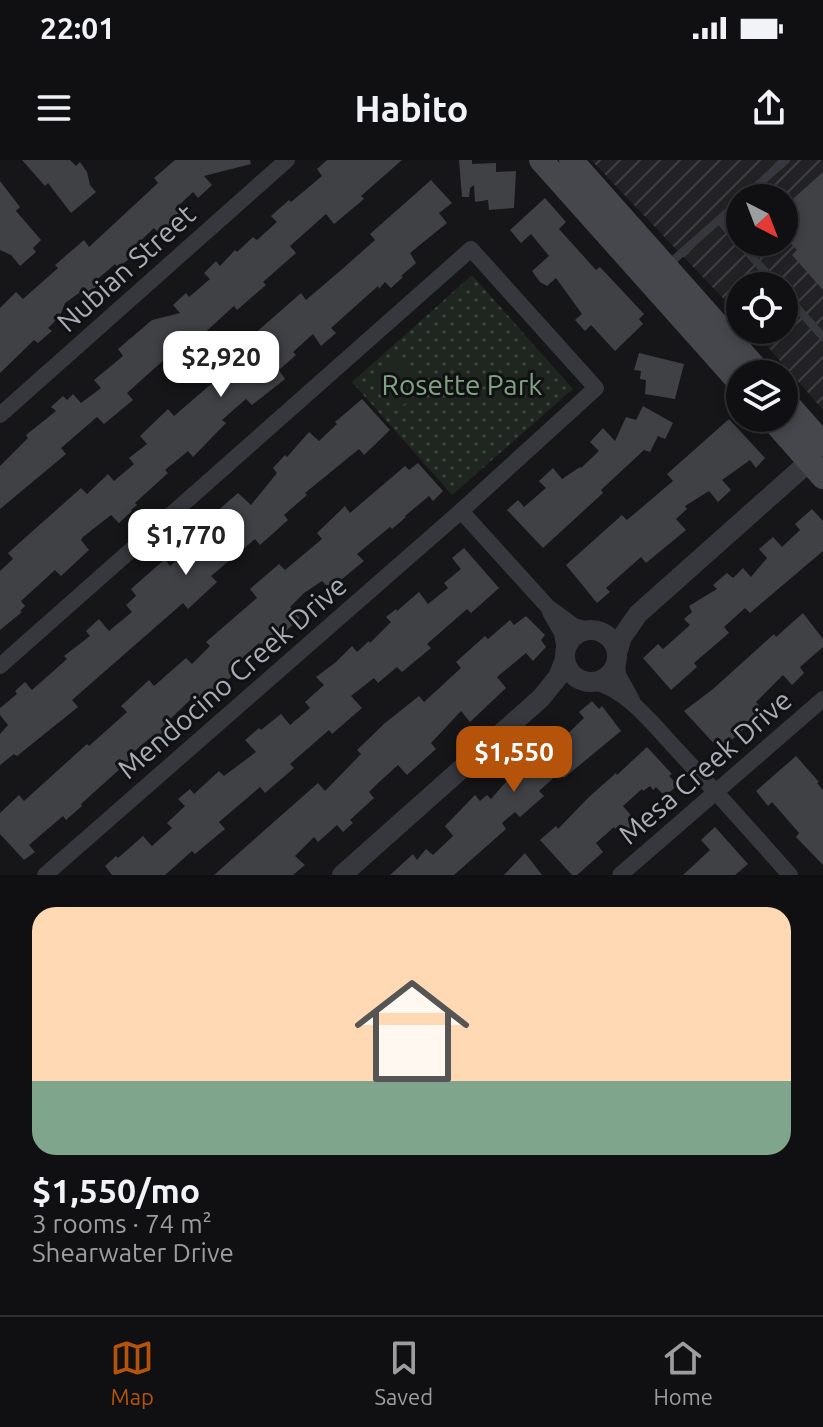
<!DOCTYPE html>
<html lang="en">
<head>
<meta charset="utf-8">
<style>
	:root { --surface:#101012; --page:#1e1e20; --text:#f1f3f6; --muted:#9c9d9f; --line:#303032; --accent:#b45309 }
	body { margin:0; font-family:Ubuntu,sans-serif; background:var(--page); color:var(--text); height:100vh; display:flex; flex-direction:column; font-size:30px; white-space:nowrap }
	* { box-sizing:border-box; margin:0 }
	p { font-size:26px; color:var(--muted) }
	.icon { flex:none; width:44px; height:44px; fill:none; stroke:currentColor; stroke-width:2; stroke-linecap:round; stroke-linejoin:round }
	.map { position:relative; height:715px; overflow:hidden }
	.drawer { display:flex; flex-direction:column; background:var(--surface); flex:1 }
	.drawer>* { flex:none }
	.needle { width:52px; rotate:138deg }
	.fabs { position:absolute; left:726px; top:24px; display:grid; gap:16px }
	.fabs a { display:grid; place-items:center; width:72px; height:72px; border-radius:50%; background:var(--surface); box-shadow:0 4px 12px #0003,0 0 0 2px var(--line); font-size:40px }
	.price { position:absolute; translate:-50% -68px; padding:0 18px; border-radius:16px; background:#fff; color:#222; font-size:26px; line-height:52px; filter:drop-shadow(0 2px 4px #0008) }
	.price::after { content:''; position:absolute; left:50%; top:48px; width:24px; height:18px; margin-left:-12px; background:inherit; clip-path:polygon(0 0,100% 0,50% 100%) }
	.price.selected { background:var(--accent); color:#fff }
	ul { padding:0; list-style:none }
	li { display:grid; align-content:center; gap:16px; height:424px; padding:0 32px }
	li+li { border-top:2px solid var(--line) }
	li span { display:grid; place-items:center; height:248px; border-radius:24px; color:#555 }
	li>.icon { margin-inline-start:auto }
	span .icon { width:144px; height:144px; fill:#fffc; stroke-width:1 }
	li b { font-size:34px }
	.status { display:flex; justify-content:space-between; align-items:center; height:56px; padding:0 40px; background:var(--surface); direction:ltr }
	.status svg { height:22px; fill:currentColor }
	header { display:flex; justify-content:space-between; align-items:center; height:104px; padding:0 32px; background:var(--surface); font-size:36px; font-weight:600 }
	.menu { display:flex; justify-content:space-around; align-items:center; height:112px; border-top:2px solid var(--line); background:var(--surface); font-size:22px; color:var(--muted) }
	.menu a { display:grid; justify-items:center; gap:4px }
	.menu .selected { color:var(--accent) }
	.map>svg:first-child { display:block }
	.industrial { fill:url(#industrial-furrows); fill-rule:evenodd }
	.park { fill:url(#park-dots) }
	.garden { fill:#1e261f }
	.building { fill:#404145 }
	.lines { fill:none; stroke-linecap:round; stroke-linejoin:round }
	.service { stroke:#37383d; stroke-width:8 }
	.minor { stroke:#37383d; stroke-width:16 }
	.tertiary { stroke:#37383d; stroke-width:20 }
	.secondary { stroke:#45474d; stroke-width:24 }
	.labels { text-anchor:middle; stroke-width:6; stroke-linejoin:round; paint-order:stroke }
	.street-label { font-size:28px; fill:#a8adb8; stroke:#111113 }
	.park-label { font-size:28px; fill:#7fa381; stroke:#111113 }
</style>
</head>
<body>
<div class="status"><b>22:01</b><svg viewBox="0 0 49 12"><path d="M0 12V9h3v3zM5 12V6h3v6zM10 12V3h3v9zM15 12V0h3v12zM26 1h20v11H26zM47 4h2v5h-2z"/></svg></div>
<header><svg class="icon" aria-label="menu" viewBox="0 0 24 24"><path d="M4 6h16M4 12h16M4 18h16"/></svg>Habito<svg class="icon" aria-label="share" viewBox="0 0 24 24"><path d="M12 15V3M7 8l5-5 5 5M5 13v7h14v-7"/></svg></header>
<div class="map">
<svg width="823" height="715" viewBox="0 0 823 715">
	<defs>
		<pattern id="industrial-furrows" width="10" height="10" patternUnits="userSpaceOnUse" patternTransform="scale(2)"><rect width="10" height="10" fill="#222225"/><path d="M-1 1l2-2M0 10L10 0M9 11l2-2" fill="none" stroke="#3f3f43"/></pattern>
		<pattern id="park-dots" width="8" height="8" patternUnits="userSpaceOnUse" patternTransform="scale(2)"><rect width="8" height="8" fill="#1e261f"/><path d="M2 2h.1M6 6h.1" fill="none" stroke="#3c433d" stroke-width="1.8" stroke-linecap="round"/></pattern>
	</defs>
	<rect width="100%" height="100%" fill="#161618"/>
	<!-- industrial -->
	<path class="industrial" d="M 591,0 L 823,0 L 823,250 L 753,170 L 784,170 L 784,126 L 740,126 L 740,156 ZM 740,38 L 784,38 L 784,82 L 740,82 Z"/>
	<!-- park -->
	<polygon class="park" points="472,115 573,229 452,335 352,222"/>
	<!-- garden -->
	<polygon class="garden" points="398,198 424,227 396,251 370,220"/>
	<!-- building -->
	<g class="building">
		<polygon points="22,0 70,0 76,6 80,2 87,12 90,25 96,32 71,53 48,23 45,26"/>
		<polygon points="175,0 250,0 251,4 204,16 212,25 198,38 193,32 175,49 182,57 161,75 154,68 132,89 136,93 118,108 115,104 93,123 96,127 84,139 79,133 65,143 60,156 48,168 52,171 38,183 34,180 0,213 0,148 16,132 23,139 58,108 55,105 84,80 89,87 158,23 154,18"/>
		<polygon points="327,0 402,0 361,36 364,39 334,64 326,54 290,86 296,93 263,122 266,125 237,150 234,146 200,177 195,172 127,233 133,240 104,264 97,257 61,288 66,294 0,349 0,306 28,278 26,275 56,251 51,247 63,236 67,240 73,234 81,243 101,228 94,220 123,196 118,189 152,160 180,153 173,145 186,133 189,137 210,119 204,113 216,101 220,106 235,90 237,92 253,77 257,80 277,62 271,56 289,40 291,42 322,16 317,9"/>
		<polygon points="459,0 472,0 472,4 496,3 496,12 516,11 514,48 489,50 488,40 475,42 474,25 470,28 469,37 462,37"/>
		<polygon points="823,12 823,130 792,95 797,90 784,76 784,47"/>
		<polygon points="431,20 452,43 439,53 447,63 410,93 416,103 401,116 403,117 391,128 385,122 379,129 378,126 331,168 336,173 321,186 313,174 293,192 296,195 279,210 285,219 252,245 246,239 222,260 226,263 193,297 188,291 165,310 168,313 135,343 137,345 131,350 132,351 119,363 111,355 83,377 81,380 89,390 61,416 55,410 21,441 25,446 20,451 22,452 0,470 0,411 13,399 8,393 81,328 87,334 108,314 114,321 134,304 129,298 147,284 140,276 168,249 174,256 210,225 243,195 237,189 301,133 306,140 340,111 375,80 370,74"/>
		<polygon points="0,21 20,47 16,51 41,80 33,88 36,92 20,106 11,95 0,90"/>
		<polygon points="545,38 566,62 559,69 596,110 600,107 644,154 639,159 643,164 615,191 591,165 585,171 575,160 582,154 556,118 547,126 540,122 532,111 549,96 531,74 521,83 510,70"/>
		<polygon points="639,193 684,204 675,239 645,234 646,220 640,219 641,211 634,210"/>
		<polygon points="362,239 390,270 364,295 359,289 305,333 307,335 284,355 288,360 260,385 255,379 211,416 217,422 188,449 183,443 72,540 78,547 17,596 14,594 0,605 0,574 8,565 0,555 0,548 17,534 15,531 25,522 32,530 67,499 64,496 90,476 86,471 99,459 109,471 132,452 126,445 136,436 131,429 165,399 170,406 205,375 202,372 211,365 207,360 238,333 251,345 277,313 273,308 285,295 287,297 309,272 319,281 337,264 335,262"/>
		<polygon points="643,246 673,263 665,279 658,276 650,292 644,290 601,330 603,333 543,388 507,350 518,340 524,347 546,328 539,321 553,308 562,319 580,307 581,308 599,291 590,282 603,268 615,281 626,257 636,260"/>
		<polygon points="729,259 765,298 756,308 750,300 722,320 731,330 718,342 709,331 685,346 687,349 676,359 686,370 646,403 641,397 606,428 610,432 597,443 566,405 622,355 627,360 673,321 667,314"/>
		<polygon points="418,303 443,331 433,341 429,336 405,356 406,357 392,369 390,367 357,394 364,401 330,429 322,421 304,433 290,447 300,458 274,482 270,478 261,484 259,483 231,508 236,513 199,544 192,538 160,569 166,575 156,584 150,578 130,595 132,598 81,644 82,646 66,660 63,656 29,685 35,692 24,700 0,674 0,653 19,635 24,641 87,584 89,586 127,552 121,546 149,520 154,526 186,498 192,504 210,486 206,482 257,438 250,429 279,404 285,410 322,379 317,373 345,346 350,353 405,306 409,310"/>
		<polygon points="812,349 823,361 823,391 750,453 745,448 724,467 729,473 694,503 697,507 671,530 643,498 658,484 663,489 690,465 684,459 692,452 689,446 717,429 713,425 727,413 733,418 743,408 751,417 767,398 759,389 773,377 782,387 800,370 795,364"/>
		<polygon points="464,388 499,428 471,453 467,449 427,484 431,488 402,512 397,507 378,523 374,518 351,536 362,548 332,574 329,570 290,604 294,608 265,633 260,627 219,662 225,669 195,694 192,691 165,715 112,715 105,706 116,696 118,698 143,676 152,686 172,668 167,663 185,646 178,639 190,629 194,634 219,611 224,616 256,592 245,580 259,568 261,570 281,554 290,565 310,548 305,542 324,525 316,517 336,502 352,486 357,492 369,481 370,483 391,462 386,457 396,449 397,451 419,432 428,444 448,428 444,423 461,409 452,398"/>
		<polygon points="803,453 823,479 823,487 800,507 804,513 792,525 783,515 756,542 761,548 761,553 723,588 718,588 684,551 713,529 774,474 776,477"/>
		<polygon points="526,456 545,475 541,480 546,487 533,501 526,493 497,517 506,528 470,562 461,551 431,583 436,589 407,615 398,605 377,624 369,632 374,638 350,660 353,663 343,672 337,665 318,682 314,677 295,696 305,705 293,715 214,715 318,623 325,631 361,594 357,590 385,563 419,536 424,542 461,508 456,502 485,476 488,479 510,460 514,465"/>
		<polygon points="592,541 599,549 602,546 621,571 564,618 559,613 539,631 544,636 520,657 515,652 502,663 506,669 454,715 390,715 413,694 417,700 426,689 433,695 453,676 445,666 475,635 480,641 487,635 491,639 512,615 507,609 549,572 559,582 584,558 579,552"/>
		<polygon points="647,587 672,614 669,616 678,625 665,636 656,627 653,630 650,626 643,631 642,629 623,646 634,659 630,664 632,667 622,676 614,667 596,683 603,692 577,715 572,715 540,680 556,666 558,669 589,637 616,613 617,615"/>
		<polygon points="796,596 819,622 817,623 823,630 823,705 796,677 799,673 772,642 768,646 756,631"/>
		<polygon points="715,667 748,704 735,715 683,715 710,690 701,680"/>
		<polygon points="525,693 542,715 504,715"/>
	</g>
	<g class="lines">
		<!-- service -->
		<g class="service">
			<polyline points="743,38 786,0"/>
			<polyline points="719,60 778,126"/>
			<polyline points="669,104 740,41"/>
			<polyline points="784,133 823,177"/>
		</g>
		<!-- minor -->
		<g class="minor">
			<polyline points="0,255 287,0"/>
			<polyline points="461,351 548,447 574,466 588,470"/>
			<polyline points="550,452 562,473 565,491"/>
			<polyline points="617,501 618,515 632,540"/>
			<polyline points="0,506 471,89 596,228 461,351 45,715"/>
			<path d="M 594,522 C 627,529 656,568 678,591 C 716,632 753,673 790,715"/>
			<polyline points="620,715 823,539"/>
		</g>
		<!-- tertiary -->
		<g class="tertiary">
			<circle cx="591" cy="496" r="26"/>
			<polyline points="617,493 622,477 638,454 820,292"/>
			<polyline points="342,715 541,538 558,517 565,499"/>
		</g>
		<!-- secondary -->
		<g class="secondary">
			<polyline points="541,0 740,223"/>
			<polyline points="571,0 761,214"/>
			<polyline points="784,240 823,284"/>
			<polyline points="771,258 823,317"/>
		</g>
	</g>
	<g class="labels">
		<!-- street labels -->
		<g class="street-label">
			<text transform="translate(126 108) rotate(-42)" y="10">Nubian Street</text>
			<text transform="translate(232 517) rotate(-41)" y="10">Mendocino Creek Drive</text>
			<text transform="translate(705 607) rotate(-41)" y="10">Mesa Creek Drive</text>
		</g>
		<!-- park labels -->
		<g class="park-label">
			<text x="462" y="235">Rosette Park</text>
		</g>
	</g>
</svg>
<div class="fabs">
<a><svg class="needle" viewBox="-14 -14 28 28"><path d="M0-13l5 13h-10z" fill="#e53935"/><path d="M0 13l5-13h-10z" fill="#9c9d9f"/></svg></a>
<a><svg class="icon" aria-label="locate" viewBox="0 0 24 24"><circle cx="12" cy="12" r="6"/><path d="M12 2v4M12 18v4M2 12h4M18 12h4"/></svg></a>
<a><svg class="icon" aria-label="layers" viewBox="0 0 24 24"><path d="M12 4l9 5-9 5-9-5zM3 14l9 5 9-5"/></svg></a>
</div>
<b class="price" style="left:221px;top:239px">$2,920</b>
<b class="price" style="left:186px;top:417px">$1,770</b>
<b class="price selected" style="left:514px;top:634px">$1,550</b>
</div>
<section class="drawer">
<ul>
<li><span style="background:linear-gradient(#ffd9b3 70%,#7fa58c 0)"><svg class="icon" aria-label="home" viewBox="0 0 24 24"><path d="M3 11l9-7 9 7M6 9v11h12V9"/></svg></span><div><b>$1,550/mo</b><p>3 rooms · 74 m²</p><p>Shearwater Drive</p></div></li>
</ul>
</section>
<nav class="menu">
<a class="selected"><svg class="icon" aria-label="map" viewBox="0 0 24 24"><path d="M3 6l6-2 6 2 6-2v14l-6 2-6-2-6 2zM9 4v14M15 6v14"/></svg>Map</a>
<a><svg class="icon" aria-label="saved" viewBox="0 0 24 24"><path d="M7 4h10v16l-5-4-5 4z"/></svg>Saved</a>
<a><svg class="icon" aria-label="home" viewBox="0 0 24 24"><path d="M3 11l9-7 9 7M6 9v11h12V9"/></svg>Home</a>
</nav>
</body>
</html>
